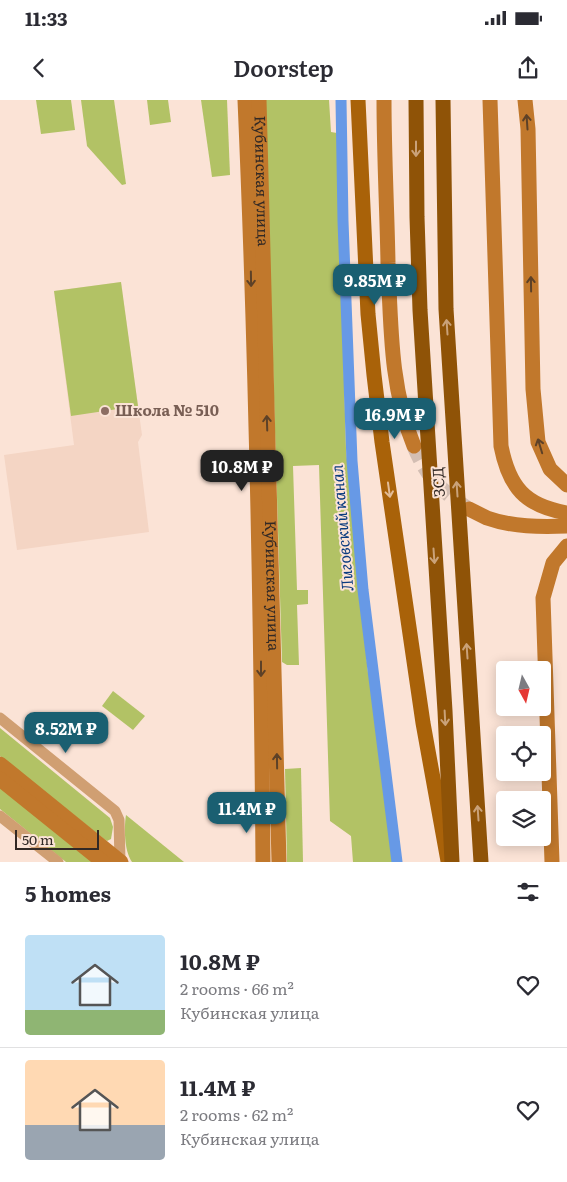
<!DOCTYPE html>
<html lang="en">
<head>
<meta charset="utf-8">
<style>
	:root { --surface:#fff; --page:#f2f2f3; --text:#2b2b33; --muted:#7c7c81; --line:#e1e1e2; --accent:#1a5f71 }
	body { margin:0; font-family:Literata,serif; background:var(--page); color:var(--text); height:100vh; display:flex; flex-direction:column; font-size:19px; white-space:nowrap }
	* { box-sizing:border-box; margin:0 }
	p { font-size:16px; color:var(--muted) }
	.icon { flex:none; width:28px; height:28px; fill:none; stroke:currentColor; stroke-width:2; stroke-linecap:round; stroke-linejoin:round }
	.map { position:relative; height:762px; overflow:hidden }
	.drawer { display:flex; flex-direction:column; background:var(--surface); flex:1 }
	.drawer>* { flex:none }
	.needle { width:32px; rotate:172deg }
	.fabs { position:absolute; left:496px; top:561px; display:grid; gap:10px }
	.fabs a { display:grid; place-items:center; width:55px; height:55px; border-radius:5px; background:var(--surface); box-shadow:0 2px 12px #0003; font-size:25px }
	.scale { position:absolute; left:15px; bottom:12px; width:84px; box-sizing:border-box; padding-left:5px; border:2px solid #322925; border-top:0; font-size:14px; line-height:18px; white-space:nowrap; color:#322925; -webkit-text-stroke:4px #fbe3d6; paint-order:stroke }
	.price { position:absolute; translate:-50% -42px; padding:0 11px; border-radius:10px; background:var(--accent); color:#fff; font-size:16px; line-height:32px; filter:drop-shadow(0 1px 2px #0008) }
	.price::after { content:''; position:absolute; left:50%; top:30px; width:15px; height:11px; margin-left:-8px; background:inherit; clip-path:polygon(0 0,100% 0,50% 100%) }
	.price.on { background:#222; color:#fff }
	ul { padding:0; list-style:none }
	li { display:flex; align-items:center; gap:15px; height:125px; padding:0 25px }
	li+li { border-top:1px solid var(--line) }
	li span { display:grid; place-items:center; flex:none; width:140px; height:100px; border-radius:5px; color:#555 }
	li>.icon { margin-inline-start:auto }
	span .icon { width:60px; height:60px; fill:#fffc; stroke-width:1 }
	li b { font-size:21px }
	h2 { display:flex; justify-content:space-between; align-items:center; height:60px; padding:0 25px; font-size:21px }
	.status { display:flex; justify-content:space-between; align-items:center; height:35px; padding:0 25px; background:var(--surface); direction:ltr }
	.status svg { height:14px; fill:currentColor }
	header { display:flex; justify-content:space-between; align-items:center; height:65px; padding:0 25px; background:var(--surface); font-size:22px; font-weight:600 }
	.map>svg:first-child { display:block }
	.built { fill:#f4d5c4 }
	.green { fill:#b2c265 }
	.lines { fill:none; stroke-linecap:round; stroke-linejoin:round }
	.canal { stroke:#6799e6; stroke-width:11 }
	.secondary-tunnel { stroke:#d3beb3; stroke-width:15; stroke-dasharray:15 8; stroke-linecap:butt }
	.minor { stroke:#d09f72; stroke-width:11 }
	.secondary { stroke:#c1782c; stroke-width:15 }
	.primary { stroke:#a96209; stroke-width:15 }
	.motorway-bridge { stroke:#8f5307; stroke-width:15 }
	.oneway { stroke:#5d4127 }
	.oneway2 { stroke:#caa279 }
	.oneway3 { stroke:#e2bc98 }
	.education-dot { fill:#8d6e63; stroke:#fbe3d6; stroke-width:2 }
	.labels { text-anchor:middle; stroke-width:4; stroke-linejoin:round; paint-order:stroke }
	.street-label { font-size:15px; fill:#322925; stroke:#fbe3d6 }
	.education-label { font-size:15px; font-weight:bold; fill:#785e54; stroke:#fbe3d6; text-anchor:start }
	.water-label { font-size:16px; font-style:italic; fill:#0a3b7f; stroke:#fbe3d6 }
</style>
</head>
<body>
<div class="status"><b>11:33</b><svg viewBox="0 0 49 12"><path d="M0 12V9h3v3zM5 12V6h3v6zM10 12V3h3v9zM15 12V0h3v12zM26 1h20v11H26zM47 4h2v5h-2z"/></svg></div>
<header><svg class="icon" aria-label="back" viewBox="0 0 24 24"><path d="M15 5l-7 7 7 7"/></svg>Doorstep<svg class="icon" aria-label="share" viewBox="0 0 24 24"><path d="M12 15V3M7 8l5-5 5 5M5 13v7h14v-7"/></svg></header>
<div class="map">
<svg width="567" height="762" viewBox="0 0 567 762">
	<rect width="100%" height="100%" fill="#fbe3d6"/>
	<!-- built -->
	<polygon class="built" points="121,182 142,335 138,342 149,432 17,450 4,355 74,345 54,191"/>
	<!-- green -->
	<g class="green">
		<polygon points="36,0 71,0 75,30 41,34"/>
		<polygon points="81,0 114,0 126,84 122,85 87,46"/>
		<polygon points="147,0 168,0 171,22 150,25"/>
		<polygon points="201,0 227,0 230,75 212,77"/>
		<polygon points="265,0 329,0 331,32 337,33 346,349 368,573 370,575 394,762 353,762 351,736 330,721 319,365 293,366 297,490 308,490 308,504 297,505 299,565 287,565 282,562"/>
		<polygon points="121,182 138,306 71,316 54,191"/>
		<polygon points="113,591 145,616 133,630 102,606"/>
		<polygon points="0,628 110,718 113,727 111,739 107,741 104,739 0,656"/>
		<polygon points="301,668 303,762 287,762 285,669"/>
		<polygon points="0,687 93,762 66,762 0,709"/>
		<path d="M 126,715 L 184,762 L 132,762 C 124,751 124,727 126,715 Z"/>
	</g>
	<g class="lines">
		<!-- canal -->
		<polyline class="canal" points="341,0 343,121 352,361 363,490 397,762"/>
		<!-- secondary-tunnel -->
		<path class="secondary-tunnel" d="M 414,346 C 427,377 440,390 467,408"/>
		<!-- minor -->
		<g class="minor">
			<polyline points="0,618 115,711 119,720 120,761"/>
			<polyline points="0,716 58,762"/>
		</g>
		<!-- secondary -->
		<g class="secondary">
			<path d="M 245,0 C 256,254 261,508 263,762"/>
			<path id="s1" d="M 259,0 L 279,762"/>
			<path d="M 384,0 C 384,54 387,109 388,163 C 391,226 390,288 414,346"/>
			<path d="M 490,0 L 501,346 C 509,387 525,406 567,413"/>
			<polyline points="525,0 528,29 533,289 538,342 550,369 567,385"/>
			<path d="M 469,409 C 475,412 481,415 487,418 C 512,427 541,427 567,426"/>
			<polyline points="0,664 121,762"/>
			<polyline points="0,679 103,762"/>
			<polyline points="552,762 543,498 553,463 567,446"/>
		</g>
		<!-- primary -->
		<polyline class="primary" points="358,0 368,214 374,275 382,342 423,623 448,761"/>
		<!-- motorway-bridge -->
		<g class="motorway-bridge">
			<polyline points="416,0 417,117 420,210 445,611 452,762"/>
			<polyline points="443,0 446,209 481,762"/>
		</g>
	</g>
	<!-- one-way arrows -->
	<defs><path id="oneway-shaft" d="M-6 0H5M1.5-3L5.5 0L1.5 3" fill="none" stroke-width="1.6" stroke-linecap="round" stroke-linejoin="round" transform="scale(1.25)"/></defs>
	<g class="oneway">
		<use href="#oneway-shaft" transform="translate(527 22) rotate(-94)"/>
		<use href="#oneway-shaft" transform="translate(251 179) rotate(89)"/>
		<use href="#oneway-shaft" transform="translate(531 184) rotate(-91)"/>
		<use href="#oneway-shaft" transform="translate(267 323) rotate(-92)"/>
		<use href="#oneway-shaft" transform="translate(540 346) rotate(-107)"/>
		<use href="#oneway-shaft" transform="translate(261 569) rotate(90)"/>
		<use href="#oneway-shaft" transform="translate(277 661) rotate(-91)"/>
	</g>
	<g class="oneway2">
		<use href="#oneway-shaft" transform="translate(416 49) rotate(90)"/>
		<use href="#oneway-shaft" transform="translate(447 227) rotate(-94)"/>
		<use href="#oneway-shaft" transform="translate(457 389) rotate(-94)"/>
		<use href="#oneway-shaft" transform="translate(434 456) rotate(86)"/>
		<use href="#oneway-shaft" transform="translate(467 551) rotate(-94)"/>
		<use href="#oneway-shaft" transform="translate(445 618) rotate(87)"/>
		<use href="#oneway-shaft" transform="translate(478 713) rotate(-94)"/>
	</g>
	<use class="oneway3" href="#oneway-shaft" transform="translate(389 390) rotate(82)"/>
	<!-- markers -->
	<circle class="education-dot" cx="105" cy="311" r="5"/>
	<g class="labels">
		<!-- street labels -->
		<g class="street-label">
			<text dy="5" stroke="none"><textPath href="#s1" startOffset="81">Кубинская улица</textPath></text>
			<text transform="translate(439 382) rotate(-94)" y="5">ЗСД</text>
			<text dy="5" stroke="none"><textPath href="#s1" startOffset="486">Кубинская улица</textPath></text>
		</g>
		<!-- education labels -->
		<g class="education-label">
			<text x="115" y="316">Школа № 510</text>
		</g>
		<!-- water labels -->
		<g class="water-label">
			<text transform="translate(342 428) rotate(-95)" y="6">Лиговский канал</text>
		</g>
	</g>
</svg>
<div class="fabs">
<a><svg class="needle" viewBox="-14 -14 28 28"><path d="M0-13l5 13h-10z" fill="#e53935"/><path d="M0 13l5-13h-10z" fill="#7c7c81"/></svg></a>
<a><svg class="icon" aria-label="locate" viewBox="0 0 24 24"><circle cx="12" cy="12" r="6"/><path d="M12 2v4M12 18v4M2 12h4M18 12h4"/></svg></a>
<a><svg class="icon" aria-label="layers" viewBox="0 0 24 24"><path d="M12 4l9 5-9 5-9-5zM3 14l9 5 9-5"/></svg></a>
</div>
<div class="scale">50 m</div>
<b class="price" style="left:375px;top:206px">9.85M ₽</b>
<b class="price" style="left:395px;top:340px">16.9M ₽</b>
<b class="price on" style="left:242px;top:392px">10.8M ₽</b>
<b class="price" style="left:66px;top:654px">8.52M ₽</b>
<b class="price" style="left:247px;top:734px">11.4M ₽</b>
</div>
<section class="drawer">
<h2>5 homes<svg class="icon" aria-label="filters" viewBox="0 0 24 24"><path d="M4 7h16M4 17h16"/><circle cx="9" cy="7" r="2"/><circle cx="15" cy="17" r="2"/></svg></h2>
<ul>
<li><span style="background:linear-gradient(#bfe0f5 75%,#8fb573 0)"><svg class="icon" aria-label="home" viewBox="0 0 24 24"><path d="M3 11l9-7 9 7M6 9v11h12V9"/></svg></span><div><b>10.8M ₽</b><p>2 rooms · 66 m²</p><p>Кубинская улица</p></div><svg class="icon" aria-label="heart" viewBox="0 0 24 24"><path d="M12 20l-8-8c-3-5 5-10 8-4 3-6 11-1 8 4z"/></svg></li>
<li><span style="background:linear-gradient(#ffd9b3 65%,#9aa5b1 0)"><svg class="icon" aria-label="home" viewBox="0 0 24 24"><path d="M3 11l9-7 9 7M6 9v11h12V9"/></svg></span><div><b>11.4M ₽</b><p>2 rooms · 62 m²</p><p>Кубинская улица</p></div><svg class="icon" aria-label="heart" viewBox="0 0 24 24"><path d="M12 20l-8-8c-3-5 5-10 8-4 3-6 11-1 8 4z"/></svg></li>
</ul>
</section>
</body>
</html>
